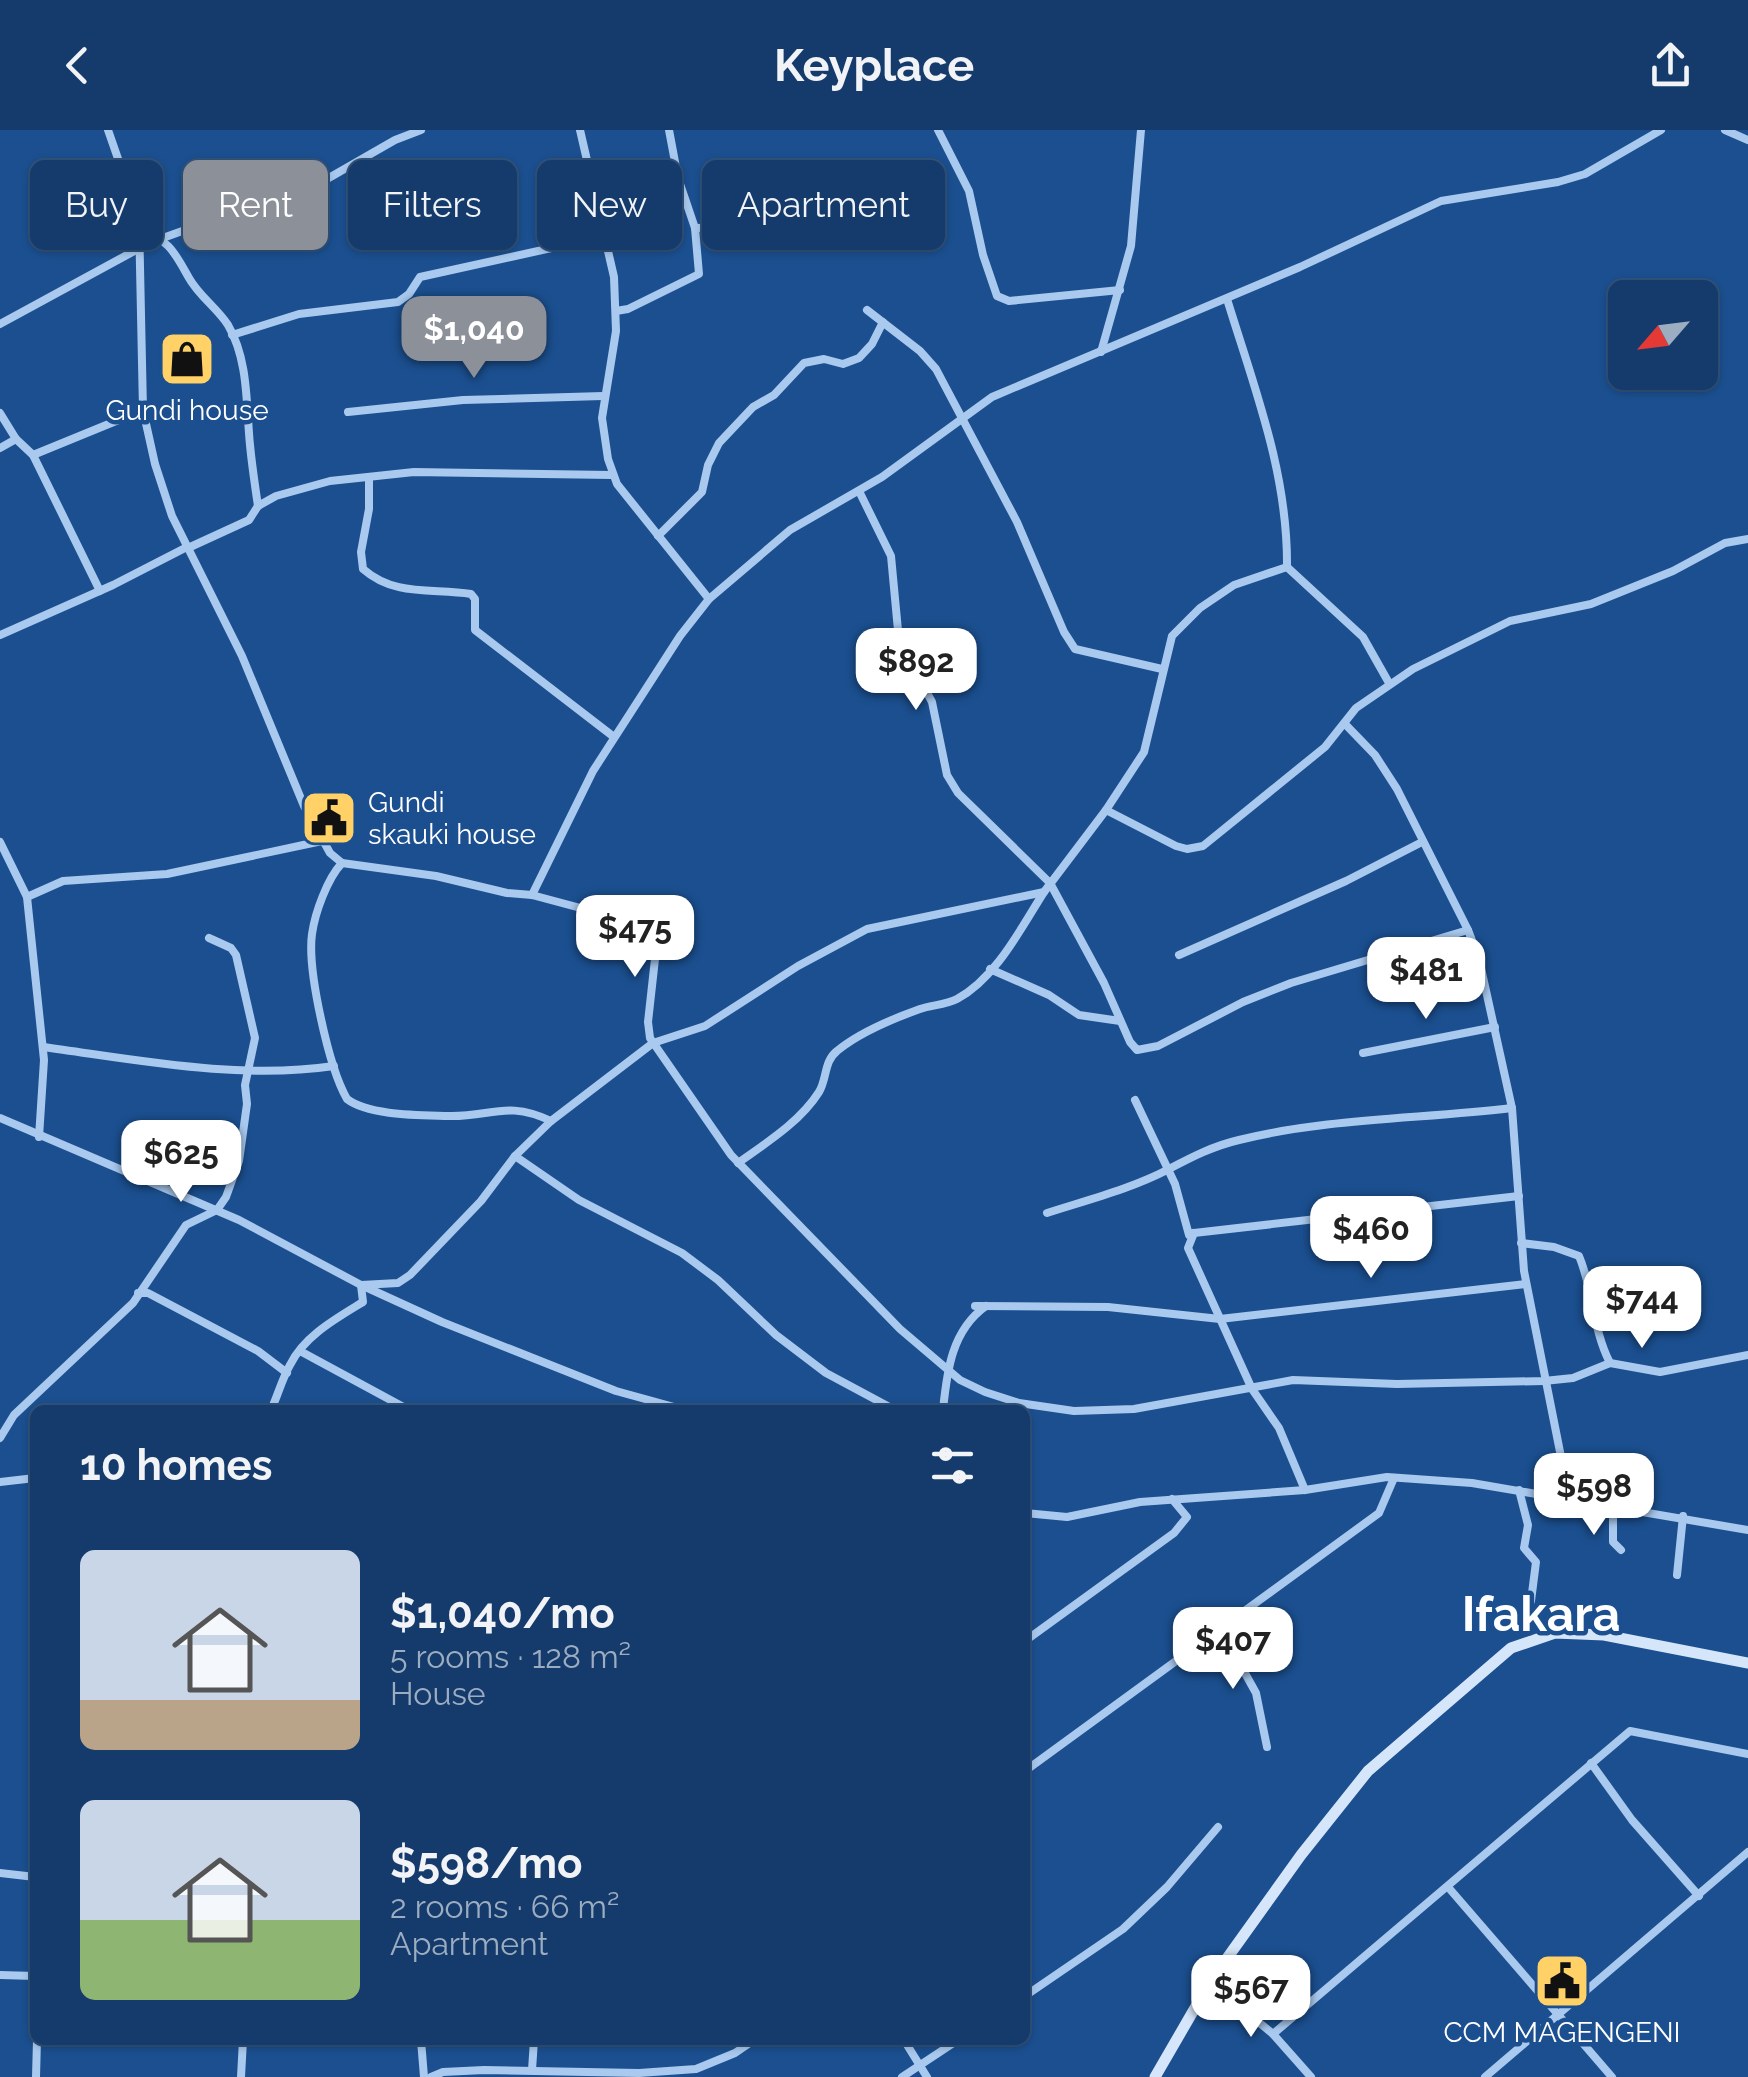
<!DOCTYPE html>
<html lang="en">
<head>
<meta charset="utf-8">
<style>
	:root { --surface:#143b6b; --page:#1d4271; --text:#f1f3f6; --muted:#9dadc1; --line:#33557e; --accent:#8c9099 }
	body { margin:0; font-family:Raleway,sans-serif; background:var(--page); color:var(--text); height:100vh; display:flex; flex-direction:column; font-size:38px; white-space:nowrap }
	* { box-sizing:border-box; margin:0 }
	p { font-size:32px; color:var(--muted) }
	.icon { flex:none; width:55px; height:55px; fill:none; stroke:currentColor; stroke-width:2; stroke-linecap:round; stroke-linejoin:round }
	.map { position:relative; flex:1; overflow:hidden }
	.side { position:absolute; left:30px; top:1275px; width:1000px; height:640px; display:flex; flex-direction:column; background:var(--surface); border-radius:15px; box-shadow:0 2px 8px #0004,0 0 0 2px var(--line) }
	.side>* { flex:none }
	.hud { position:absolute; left:30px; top:30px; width:1000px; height:90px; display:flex; gap:20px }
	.needle { width:65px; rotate:242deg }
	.buttons { position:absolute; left:1608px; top:150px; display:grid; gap:20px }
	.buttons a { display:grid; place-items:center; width:110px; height:110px; border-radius:15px; background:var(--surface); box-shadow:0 2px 8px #0004,0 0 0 2px var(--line); font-size:50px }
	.price { position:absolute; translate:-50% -85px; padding:0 22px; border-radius:20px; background:#fff; color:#222; font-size:32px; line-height:65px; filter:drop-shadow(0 2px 5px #0008) }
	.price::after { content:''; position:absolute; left:50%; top:60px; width:30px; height:22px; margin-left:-15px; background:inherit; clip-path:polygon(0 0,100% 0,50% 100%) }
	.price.current { background:var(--accent); color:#fff }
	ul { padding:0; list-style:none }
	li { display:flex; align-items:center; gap:30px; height:250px; padding:0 50px }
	li span { display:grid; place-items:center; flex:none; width:280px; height:200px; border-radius:15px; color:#555 }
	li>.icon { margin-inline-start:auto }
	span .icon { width:120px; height:120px; fill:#fffc; stroke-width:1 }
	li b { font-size:42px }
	h2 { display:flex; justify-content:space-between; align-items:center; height:120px; padding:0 50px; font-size:42px }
	.chip { padding:0 35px; border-radius:15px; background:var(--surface); box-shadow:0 2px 8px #0004,0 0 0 2px var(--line); font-size:35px; line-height:90px }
	.chip.current { background:var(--accent); color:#fff }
	header { display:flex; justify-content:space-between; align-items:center; height:130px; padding:0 50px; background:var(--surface); font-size:45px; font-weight:700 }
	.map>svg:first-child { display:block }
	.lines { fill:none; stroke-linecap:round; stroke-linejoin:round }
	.minor { stroke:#a9c9ee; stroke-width:8 }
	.secondary { stroke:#d6e6fa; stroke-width:11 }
	.labels { text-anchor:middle; stroke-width:9; stroke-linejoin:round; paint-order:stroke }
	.poi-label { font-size:28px; fill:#fff; stroke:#1b4f8f }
	.town-label { font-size:48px; font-weight:bold; fill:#fff; stroke:#1b4f8f }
</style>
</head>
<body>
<header><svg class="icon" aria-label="back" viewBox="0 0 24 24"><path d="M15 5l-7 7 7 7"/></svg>Keyplace<svg class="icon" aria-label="share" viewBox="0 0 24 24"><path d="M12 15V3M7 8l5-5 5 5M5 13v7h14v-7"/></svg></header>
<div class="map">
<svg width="1748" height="1947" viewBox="0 0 1748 1947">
	<rect width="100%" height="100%" fill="#1b4f8f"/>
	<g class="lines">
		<!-- minor -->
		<g class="minor">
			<polyline points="108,0 139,89 143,280 155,334 172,386 242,526 304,676 330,723 342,733 436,746 507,763 532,765 629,791 649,801 653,807 655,829 648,892 650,908 731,1025 900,1199 960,1250 985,1262 1019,1273 1074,1281 1134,1279 1293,1250 1397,1254 1544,1251 1573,1248 1610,1233 1660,1242 1748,1225"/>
			<polyline points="580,0 614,147 616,201 602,288 608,329 617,354 709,469"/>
			<polyline points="938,0 969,61 983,125 997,166 1009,171 1120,160"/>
			<polyline points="1725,0 1748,10"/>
			<polyline points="695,98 814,95 827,87 836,58"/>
			<path d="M 141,106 C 167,103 178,129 189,148 C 199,166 217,178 228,195 C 249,231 246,276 250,315 C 252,336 255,356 258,376"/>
			<polyline points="160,109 327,49 395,10 421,0"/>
			<path d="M 1227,169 C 1254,257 1288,343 1287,437 L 1363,507 L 1389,553"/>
			<polyline points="867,180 920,221 936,239 1017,392 1064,502 1075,519 1162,539"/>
			<polyline points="616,181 628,179 699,144 695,98 678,48 669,0"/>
			<polyline points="0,194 138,119"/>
			<polyline points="232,205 299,184 398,172 409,164 420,147 606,106"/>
			<polyline points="1101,222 1131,116 1141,0"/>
			<polyline points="348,282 463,270 603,266"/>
			<polyline points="0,283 16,309 33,325 100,461"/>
			<polyline points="0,318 16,309"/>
			<polyline points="33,325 143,280"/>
			<path d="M 369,347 L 369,379 L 361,422 L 363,439 C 395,467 432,458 471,464 L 475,469 L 475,500 L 614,607"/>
			<polyline points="859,361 891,426 899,511 932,572 947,645 958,663 1050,753 1104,853 1130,912 1137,920 1158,916 1243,872 1291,853 1468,800"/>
			<polyline points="658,406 702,362 708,335 719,313 753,277 774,265 804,233 824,229 843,234 859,228 872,214 883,192"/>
			<polyline points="188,418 249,390 258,376 276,366 330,351 414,342 612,345"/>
			<polyline points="0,505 113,455 187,417"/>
			<polyline points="1346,595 1375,625 1397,659 1468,800 1479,829 1512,978 1524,1141 1570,1372"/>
			<polyline points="1106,680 1144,622 1172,506 1200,478 1234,455 1287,437"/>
			<polyline points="0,712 27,767 44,930 39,1007"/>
			<path d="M 342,733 C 327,749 315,783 312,804 C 307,840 329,938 347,969 C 369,986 421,985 449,986 C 491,987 507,970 551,991"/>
			<polyline points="532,765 593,641 680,506 709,469 790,400 882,347 992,267 1300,137 1441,71 1558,52 1585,44 1661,0"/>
			<polyline points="27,767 63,751 167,744 322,711"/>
			<polyline points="1179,825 1346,751 1422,712"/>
			<polyline points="990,839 1049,865 1079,885 1120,891"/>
			<path d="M 43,917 C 139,930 238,950 334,936"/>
			<polyline points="1363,923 1495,897"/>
			<polyline points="1135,970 1175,1054 1189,1105 1193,1103"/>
			<polyline points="0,988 239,1090 361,1155 442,1192 616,1261 685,1280"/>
			<polyline points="515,1026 579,1070 682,1123 718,1150 776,1205 826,1243 895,1280"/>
			<path d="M 738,1033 C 766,1013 800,992 819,962 C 827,949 824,931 837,921 C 860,902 892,889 920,879 C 931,875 946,875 957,869 C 996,848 1021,798 1044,762"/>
			<path d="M 1047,1083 C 1087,1070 1131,1059 1169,1039 C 1192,1027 1213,1016 1239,1010 C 1327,988 1422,989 1512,978"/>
			<path d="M 1521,1113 L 1554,1117 L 1579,1126 C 1594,1161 1592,1198 1610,1233"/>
			<polyline points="138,1163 148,1163 258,1221 287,1243"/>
			<polyline points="975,1176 1108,1177 1220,1189 1526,1154"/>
			<polyline points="300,1221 409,1280"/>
			<path d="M 271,1280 C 278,1265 282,1249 290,1235 C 304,1206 337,1188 363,1172 L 361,1155 L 398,1153 L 410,1145 L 481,1071 L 515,1026 L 551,991 L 653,913 L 705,896 L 798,836 L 867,799 L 1044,762 L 1106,680 L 1176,716 L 1187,719 L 1203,716 L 1325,617 L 1356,578 L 1413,539 L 1510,491 L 1591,474 L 1673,441 L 1725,413 L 1748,409"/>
			<path d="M 943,1280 C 947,1240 952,1200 986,1176"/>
			<polyline points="0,1308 14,1285 133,1173 186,1095 217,1080 226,1067 239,1031 247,974 245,955 255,908 236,825 231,818 209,808"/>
			<polyline points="0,1352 35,1348"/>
			<polyline points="1305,1360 1279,1298 1252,1259 1188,1118 1194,1103 1519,1066"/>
			<polyline points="1519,1360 1528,1395 1524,1418 1536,1432 1531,1471"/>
			<polyline points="1613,1378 1613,1412 1621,1420"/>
			<polyline points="1025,1383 1067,1387 1140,1372 1305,1360 1387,1347 1472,1353 1748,1400"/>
			<polyline points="1677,1445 1683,1386"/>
			<polyline points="1221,1500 1256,1563 1267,1617"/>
			<polyline points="1025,1511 1174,1403 1187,1387 1172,1369"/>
			<polyline points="1591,1633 1632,1690 1699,1766"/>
			<polyline points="1025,1641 1379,1383 1394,1348"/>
			<polyline points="0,1743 35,1747"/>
			<polyline points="1448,1757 1612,1947"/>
			<polyline points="35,1783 35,1792"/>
			<polyline points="0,1845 35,1846"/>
			<polyline points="1210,1852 1273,1904 1311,1947"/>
			<polyline points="1025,1866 1123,1799 1167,1757 1218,1697"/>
			<polyline points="1273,1904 1630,1601 1748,1624"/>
			<polyline points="421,1910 424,1947"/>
			<polyline points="904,1910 927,1947"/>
			<polyline points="532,1940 534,1910"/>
			<polyline points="36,1947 37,1910"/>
			<polyline points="241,1947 243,1910"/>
			<polyline points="431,1947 443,1942 484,1940 639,1943 696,1939 735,1923 754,1910"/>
			<polyline points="902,1947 958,1910"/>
			<polyline points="1485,1947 1748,1722"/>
		</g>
		<!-- secondary -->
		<polyline class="secondary" points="1155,1947 1210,1852 1301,1725 1368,1641 1511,1518 1555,1503 1604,1505 1748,1533"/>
	</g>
	<!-- icons -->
	<defs>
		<g id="shop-square" transform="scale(2.875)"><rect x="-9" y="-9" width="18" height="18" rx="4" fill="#ffd166" stroke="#1b4f8f"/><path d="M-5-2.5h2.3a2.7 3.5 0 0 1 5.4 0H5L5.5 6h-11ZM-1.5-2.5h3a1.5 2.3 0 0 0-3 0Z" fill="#111"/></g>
		<g id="civic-square" transform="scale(2.875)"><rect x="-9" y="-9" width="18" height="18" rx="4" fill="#ffd166" stroke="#1b4f8f"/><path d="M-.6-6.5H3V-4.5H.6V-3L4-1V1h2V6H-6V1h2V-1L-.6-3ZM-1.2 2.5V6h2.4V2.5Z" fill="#111"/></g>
	</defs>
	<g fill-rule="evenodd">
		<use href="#shop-square" x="187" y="229"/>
		<use href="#civic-square" x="329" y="688"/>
		<use href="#civic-square" x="1562" y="1851"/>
	</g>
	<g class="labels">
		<!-- poi labels -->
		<g class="poi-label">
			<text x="187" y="290">Gundi house</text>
			<text x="368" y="682" text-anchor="start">Gundi<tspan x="368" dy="32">skauki house</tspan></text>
			<text x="1562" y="1912">CCM MAGENGENI</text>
		</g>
		<!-- town labels -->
		<g class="town-label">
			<text x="1541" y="1501">Ifakara</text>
		</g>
	</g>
</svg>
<div class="buttons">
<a><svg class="needle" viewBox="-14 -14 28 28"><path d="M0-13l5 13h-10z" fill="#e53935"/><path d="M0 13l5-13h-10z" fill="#9dadc1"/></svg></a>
</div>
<b class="price current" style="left:474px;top:251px">$1,040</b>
<b class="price" style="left:916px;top:583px">$892</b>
<b class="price" style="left:635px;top:850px">$475</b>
<b class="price" style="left:1426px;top:892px">$481</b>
<b class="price" style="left:181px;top:1075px">$625</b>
<b class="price" style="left:1371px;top:1151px">$460</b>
<b class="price" style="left:1642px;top:1221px">$744</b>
<b class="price" style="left:1594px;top:1408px">$598</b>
<b class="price" style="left:1233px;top:1562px">$407</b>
<b class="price" style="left:1251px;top:1910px">$567</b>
<div class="hud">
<a class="chip">Buy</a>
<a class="chip current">Rent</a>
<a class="chip">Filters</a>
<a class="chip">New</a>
<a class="chip">Apartment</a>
</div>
<section class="side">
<h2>10 homes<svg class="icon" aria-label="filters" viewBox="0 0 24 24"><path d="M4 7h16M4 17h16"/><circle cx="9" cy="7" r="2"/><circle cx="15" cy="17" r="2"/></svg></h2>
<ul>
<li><span style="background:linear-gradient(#c9d6e8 75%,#b9a48a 0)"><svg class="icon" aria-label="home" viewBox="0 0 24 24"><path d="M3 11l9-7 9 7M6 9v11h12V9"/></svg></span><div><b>$1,040/mo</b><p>5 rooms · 128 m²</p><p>House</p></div></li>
<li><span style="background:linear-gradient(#c9d6e8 60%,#8fb573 0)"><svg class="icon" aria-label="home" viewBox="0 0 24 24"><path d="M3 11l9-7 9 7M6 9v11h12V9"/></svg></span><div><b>$598/mo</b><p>2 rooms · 66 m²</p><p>Apartment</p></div></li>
</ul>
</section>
</div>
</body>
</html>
